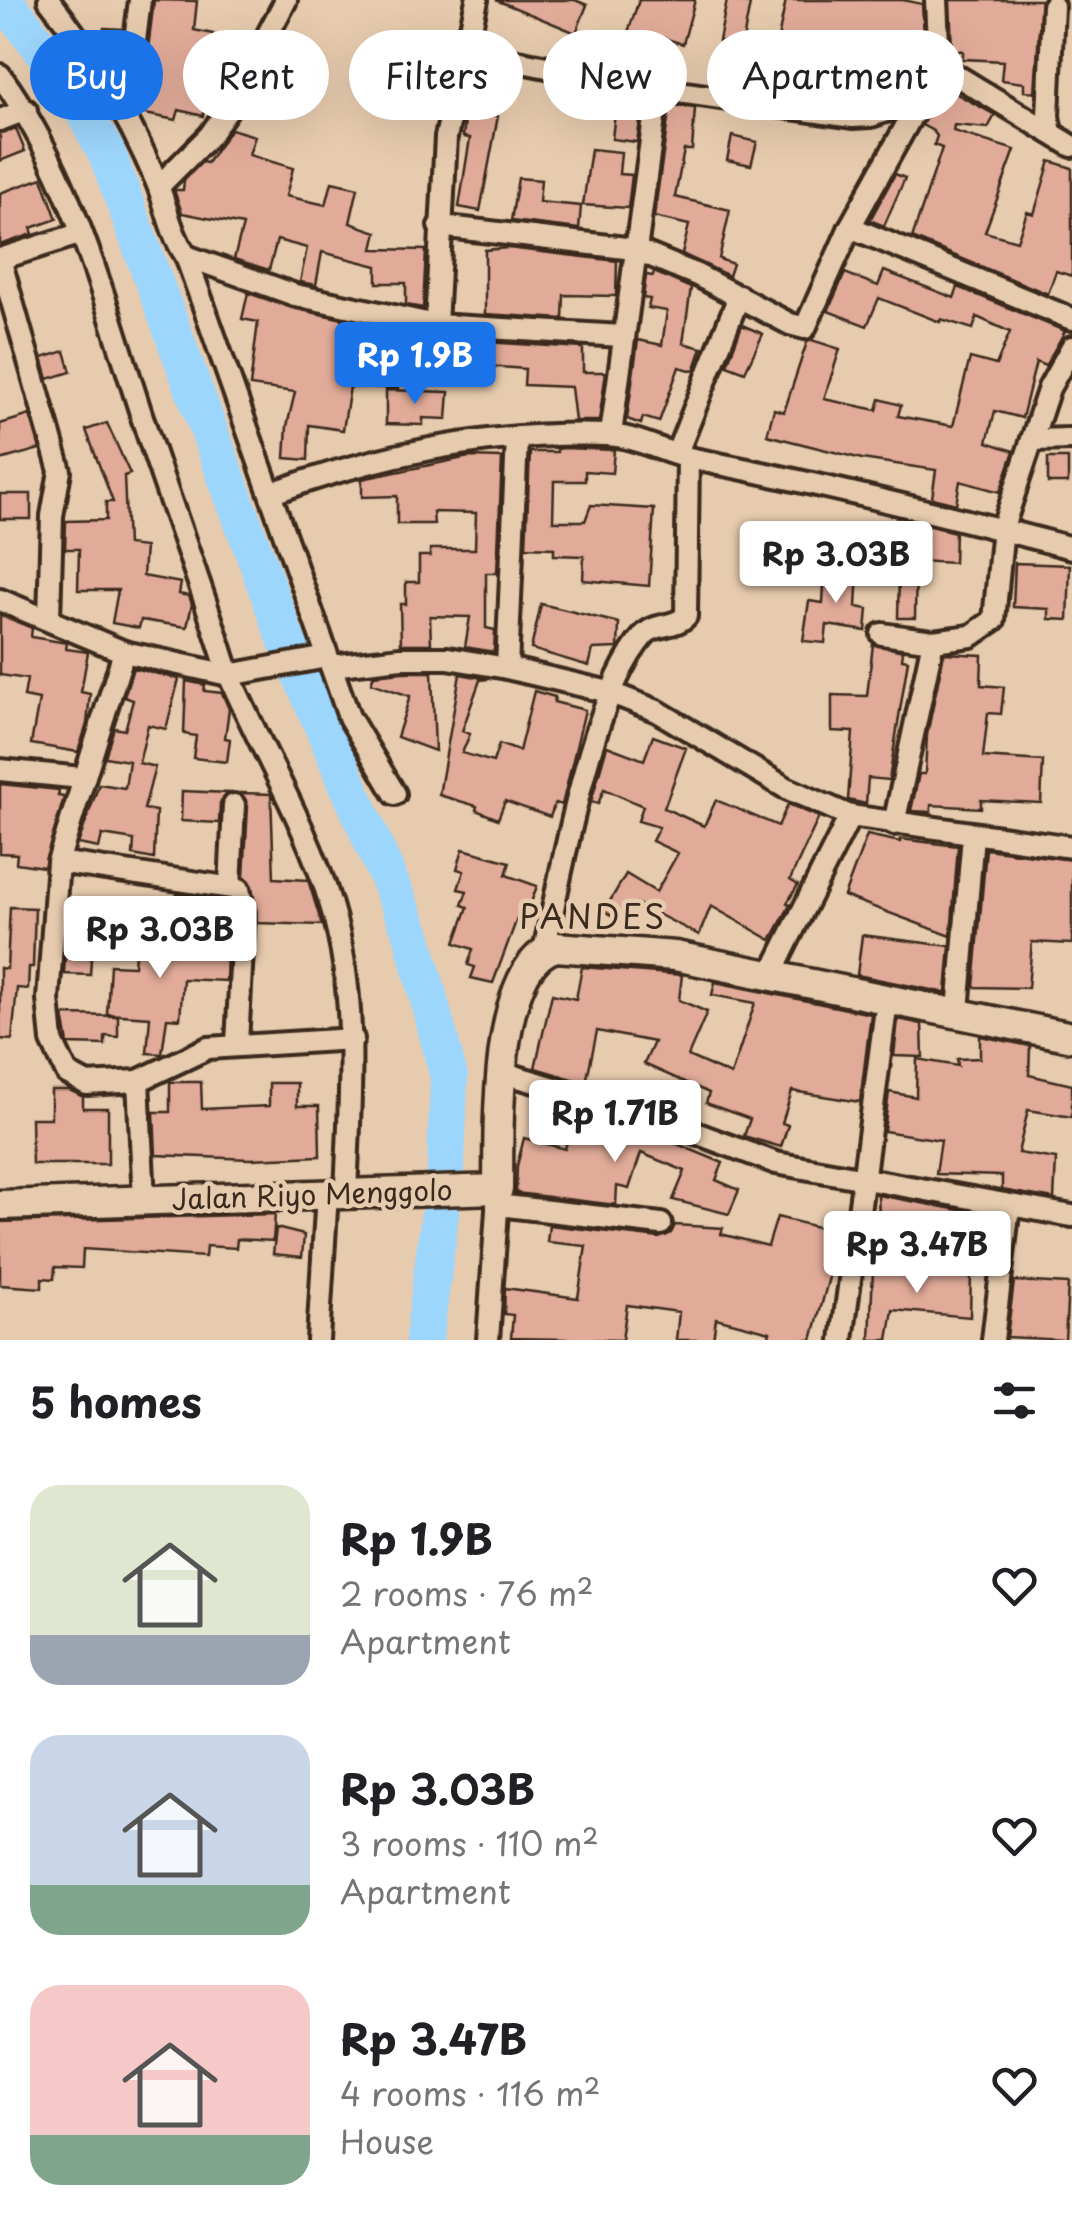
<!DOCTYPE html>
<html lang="en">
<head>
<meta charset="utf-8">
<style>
	:root { --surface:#fff; --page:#f6f6f6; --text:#202124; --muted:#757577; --accent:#1a73e8 }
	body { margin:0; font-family:"Playpen Sans",sans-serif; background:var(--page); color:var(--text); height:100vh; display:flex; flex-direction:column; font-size:38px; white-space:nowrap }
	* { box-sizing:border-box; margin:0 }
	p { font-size:32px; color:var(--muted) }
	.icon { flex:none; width:55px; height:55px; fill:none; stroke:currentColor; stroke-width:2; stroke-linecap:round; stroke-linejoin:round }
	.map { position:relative; height:1340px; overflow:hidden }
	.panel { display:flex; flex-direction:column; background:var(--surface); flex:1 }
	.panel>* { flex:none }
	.guide { position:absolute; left:30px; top:30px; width:1012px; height:90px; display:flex; gap:20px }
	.price { position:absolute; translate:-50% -85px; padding:0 22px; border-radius:10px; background:#fff; color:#222; font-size:32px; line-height:65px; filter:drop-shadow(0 2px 5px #0008) }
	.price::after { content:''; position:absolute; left:50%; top:60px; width:30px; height:22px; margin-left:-15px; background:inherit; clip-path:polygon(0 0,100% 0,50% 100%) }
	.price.current { background:var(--accent); color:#fff }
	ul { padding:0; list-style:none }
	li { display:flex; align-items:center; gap:30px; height:250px; padding:0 30px }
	li span { display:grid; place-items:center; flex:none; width:280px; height:200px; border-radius:30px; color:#555 }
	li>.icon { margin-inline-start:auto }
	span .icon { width:120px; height:120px; fill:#fffc; stroke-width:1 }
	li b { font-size:42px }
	h2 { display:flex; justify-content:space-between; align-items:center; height:120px; padding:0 30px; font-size:42px }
	.pill { padding:0 35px; border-radius:45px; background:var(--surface); box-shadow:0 10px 40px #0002; font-size:35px; line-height:90px }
	.pill.current { background:var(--accent); color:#fff }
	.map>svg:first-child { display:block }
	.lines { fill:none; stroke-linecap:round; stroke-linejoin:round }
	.river { stroke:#9dd6fd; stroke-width:38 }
	.building { fill:#e2ab99; stroke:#3b2a1e; stroke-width:2.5 }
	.minor-casing { stroke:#3b2a1e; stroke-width:28 }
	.tertiary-casing { stroke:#3b2a1e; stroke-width:35 }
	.minor { stroke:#e7cbae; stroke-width:20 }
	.tertiary { stroke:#e7cbae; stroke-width:28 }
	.labels { text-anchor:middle; stroke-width:9; stroke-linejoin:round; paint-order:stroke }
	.street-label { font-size:28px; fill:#3b2a1e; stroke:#e7cbae }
	.quarter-label { font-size:32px; letter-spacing:2.5px; fill:#3b2a1e; stroke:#e7cbae }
</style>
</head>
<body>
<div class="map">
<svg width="1072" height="1340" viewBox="0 0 1072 1340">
	<rect width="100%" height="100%" fill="#e7cbae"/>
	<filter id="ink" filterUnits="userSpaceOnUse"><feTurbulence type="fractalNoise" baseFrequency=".01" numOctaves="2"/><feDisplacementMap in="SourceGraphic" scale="20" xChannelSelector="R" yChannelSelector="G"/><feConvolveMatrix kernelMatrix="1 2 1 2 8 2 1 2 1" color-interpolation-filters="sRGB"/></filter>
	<g filter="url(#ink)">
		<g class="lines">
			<!-- river -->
			<polyline class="river" points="4,0 68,82 107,154 287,642 412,934 449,1077 446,1168 424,1340"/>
		</g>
		<!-- building -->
		<g class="building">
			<polygon points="154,0 197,1 194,30 213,34 200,90 209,92 203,116 179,110 176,120 140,113"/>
			<polygon points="496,0 575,0 587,5 576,33"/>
			<polygon points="639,0 695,0 683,44 654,35 651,46 626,38"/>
			<polygon points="727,0 750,4 742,46 719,41"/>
			<polygon points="786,0 903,0 922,4 924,36 865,34 863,50 853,48 843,98 793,94 797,77 771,72"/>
			<polygon points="950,0 1041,0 1035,92 1024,91 1024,83 1001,80 1003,61 963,59 963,51 952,50"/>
			<polygon points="104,28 123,29 117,74 102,50"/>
			<polygon points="941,91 951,96 953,92 995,115 988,128 954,125 953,131 1015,150 985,232 1017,241 1027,212 1034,214 1050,161 1072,168 1072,276 1056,271 1048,294 912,238 942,148 934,145 937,136 933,131 922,125"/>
			<polygon points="617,95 643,100 637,142 612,139"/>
			<polygon points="670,105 695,108 692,150 684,150 675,197 730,210 719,259 733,264 729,276 682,254 689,225 654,217"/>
			<polygon points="466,112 498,116 480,211 459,207 470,138 463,137"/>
			<polygon points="16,129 25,151 0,161 0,133"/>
			<polygon points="231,129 255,136 249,155 293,168 286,196 326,205 332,182 358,188 350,223 377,232 373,249 426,250 423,308 406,305 406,283 377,283 377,266 322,252 316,285 300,282 307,248 277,240 269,270 234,259 243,225 182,213 174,190 183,190 184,180 202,162 207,163"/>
			<polygon points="732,136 757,142 751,165 727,160"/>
			<polygon points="591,149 621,152 619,174 632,175 628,208 583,205"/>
			<polygon points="895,174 905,178 884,226 870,220"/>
			<polygon points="42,178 57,219 31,228 33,234 0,245 0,193"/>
			<polygon points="518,178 541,180 539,202 581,206 579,229 511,221"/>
			<polygon points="508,248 617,261 616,296 564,295 563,319 485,314 485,250"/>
			<polygon points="884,271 954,298 958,287 1065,331 1045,366 1036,362 1022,418 995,411 987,442 1014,451 1000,492 960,481 956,504 932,498 936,470 862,459 767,435 774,409 784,412 807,342 812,340 840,349 824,399 877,410 880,399 901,405 898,416 953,426 970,358 996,365 1010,332 977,317 973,329 941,319 940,322 879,298 867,326 828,311 845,273 878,286"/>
			<polygon points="654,272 691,288 683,343 702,348 694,371 679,367 659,422 643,417 641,424 627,419 638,340 662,345 667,311 648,308 650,299 643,298 646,275 653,276"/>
			<polygon points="248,293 292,308 343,319 342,339 361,340 361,347 392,347 394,330 435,339 583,348 583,372 606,372 599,421 575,421 571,387 524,385 525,369 399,359 398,388 350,387 343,430 309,425 308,460 285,458 287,426 295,392 250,386 258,322 242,319"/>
			<polygon points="742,325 763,334 745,372 727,365"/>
			<polygon points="65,351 71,372 48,379 42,358"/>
			<polygon points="386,390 449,392 447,419 423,418 423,425 386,424"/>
			<polygon points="30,415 40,449 0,460 0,424"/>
			<polygon points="107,423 130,474 124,476 127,545 145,547 143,576 181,583 179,594 189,596 192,604 187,627 141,620 139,628 112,623 118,590 78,590 79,549 65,549 66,521 106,520 106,502 113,502 86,430"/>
			<polygon points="564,448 614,450 612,473 585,471 585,481 554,481 553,521 585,521 591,505 654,509 649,586 583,580 584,556 554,555 554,548 526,547 530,452 557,452 557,449"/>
			<polygon points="469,457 502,458 497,573 486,573 486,628 495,630 494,652 465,647 470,617 430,616 431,644 401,644 400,604 406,604 406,582 419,582 419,556 430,556 430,549 475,549 476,513 433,512 434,524 397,524 397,496 362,497 362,479"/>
			<rect x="1048" y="458" width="20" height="25"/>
			<rect x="0" y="494" width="31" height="25"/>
			<polygon points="906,520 955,532 954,563 916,561 915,618 898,618 900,526 906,526"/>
			<polygon points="1015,563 1070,565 1068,620 1049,619 1049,609 1013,607"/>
			<polygon points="825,568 858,570 856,607 868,609 866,631 827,625 825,643 803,641 809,601 823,603"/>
			<polygon points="541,604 619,623 618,648 593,649 589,666 531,649"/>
			<polygon points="0,615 32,628 31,637 67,643 66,649 88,652 81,692 90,694 87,724 78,752 31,744 39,700 24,697 27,679 0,675"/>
			<polygon points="873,644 903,651 902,659 908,660 889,780 868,778 866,804 848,800 853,732 832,731 832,695 867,696"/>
			<polygon points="944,653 982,655 981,685 1004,687 1001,714 988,713 983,757 1043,761 1041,803 981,800 981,808 931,805 931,812 911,811 919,774 925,774 927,735"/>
			<polygon points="133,668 179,679 166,729 148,725 139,763 155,767 144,809 156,811 154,859 133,855 134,840 102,835 99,848 78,844 99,784 125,788 129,761 105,757 114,728 125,730 133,700 124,697"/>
			<polygon points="402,672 432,672 435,751 397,737 410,696 371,683 374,675"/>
			<polygon points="460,674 488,679 480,680 462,731 470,734 462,753 493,762 499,744 519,751 534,691 555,697 554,702 585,710 562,805 555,803 550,817 505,801 498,819 476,810 477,806 439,795"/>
			<polygon points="186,681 205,685 204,691 222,693 229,709 225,738 230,739 227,762 193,758 196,736 184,734"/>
			<polygon points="653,736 686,748 664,808 704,826 716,800 778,826 788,804 819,817 790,880 798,885 787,903 790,905 771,940 711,906 699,935 636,903 621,921 604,911 626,874 656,892 678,853 652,841 659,827 638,821 643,806 604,789 598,804 591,802 607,746 644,760"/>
			<polygon points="0,784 59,790 58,796 64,797 44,867 16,863 17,854 0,853"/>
			<polygon points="182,791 228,793 220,803 219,823 181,821"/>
			<polygon points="241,793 271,794 274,878 308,880 322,925 257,923 252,886 244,877 248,806"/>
			<polygon points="867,835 900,842 900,839 958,846 951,936 844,896"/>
			<polygon points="463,849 510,862 506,875 537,886 528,911 521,908 493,983 471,978 475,967 468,965 473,949 455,943 468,907 462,905 467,891 458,889 464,871 457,869"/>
			<polygon points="986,849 1072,860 1072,944 1032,942 1028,988 974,987"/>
			<polygon points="177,894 228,901 230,919 176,918"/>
			<polygon points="10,907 35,908 33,967 29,967 28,989 17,988 12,1040 0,1039 0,968 7,969"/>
			<polygon points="71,925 93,927 90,975 64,974 65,957 70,957"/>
			<polygon points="137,930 186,933 185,952 227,953 226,981 183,979 180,1019 167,1018 162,1054 147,1053 150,1017 107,1014 110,965 134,966"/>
			<polygon points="862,935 950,946 946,993 857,975"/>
			<polygon points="582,967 682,975 679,1000 707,1012 688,1056 731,1075 755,1003 712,995 715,982 871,1014 860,1102 792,1091 782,1123 788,1125 781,1147 744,1136 750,1119 706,1103 709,1093 644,1064 654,1042 597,1031 586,1083 535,1068 552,994 576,999"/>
			<polygon points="63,1015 118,1016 118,1037 105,1036 105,1045 68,1044"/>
			<polygon points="898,1019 922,1024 923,1057 894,1056"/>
			<polygon points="980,1036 1030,1046 1029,1075 1072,1085 1072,1117 1028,1110 1018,1153 1056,1159 1054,1199 1002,1190 1002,1176 936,1174 941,1140 884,1131 889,1092 916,1097 917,1059 958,1066 957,1059 980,1058"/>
			<polygon points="170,1082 201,1082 202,1109 269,1106 269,1083 297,1083 297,1106 319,1106 320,1156 250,1159 156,1155 154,1112 170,1112"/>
			<polygon points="51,1090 69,1090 83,1097 83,1108 108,1108 108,1164 32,1164 31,1118 51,1118"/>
			<polygon points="576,1108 629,1124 723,1163 716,1180 739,1190 729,1214 673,1200 685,1171 641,1153 629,1189 617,1186 616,1205 516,1193 517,1166 524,1138 565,1149"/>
			<polygon points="878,1195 975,1213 972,1259 880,1237"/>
			<polygon points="275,1214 273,1241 237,1239 236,1248 206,1246 205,1257 83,1249 82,1268 55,1267 54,1279 42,1278 42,1288 0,1285 0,1222"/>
			<polygon points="777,1217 841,1233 812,1340 768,1340 770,1332 716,1318 713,1340 676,1340 679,1312 627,1305 622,1340 511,1338 513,1315 504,1314 505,1288 578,1298 586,1246 547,1242 549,1225 659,1238 671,1233 675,1225 723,1228 721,1234 768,1246"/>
			<polygon points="276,1228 304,1235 302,1257 273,1254"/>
			<polygon points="873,1269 971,1272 970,1317 893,1310 888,1340 870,1340"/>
			<polygon points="1014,1281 1068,1284 1065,1340 1007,1337"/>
		</g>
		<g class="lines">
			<!-- minor casing -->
			<g class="minor-casing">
				<g id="minor">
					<path d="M 49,0 C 93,55 127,114 155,178 C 167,205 169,231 186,256 L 349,717 L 395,794"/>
					<polyline points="477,0 466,51 658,89 853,117 871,116 921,99 939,65 936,0"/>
					<polyline points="939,65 1072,146"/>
					<path d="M 0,75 C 73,175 105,303 143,420 C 171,506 203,589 229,675 L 327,657"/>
					<polyline points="126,114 140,0"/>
					<polyline points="0,120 26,110"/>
					<polyline points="1051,133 1048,116 1053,6"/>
					<polyline points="159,186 210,135 230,106 286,0"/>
					<polyline points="439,226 634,249 697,275 790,324 805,328 850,227 921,99"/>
					<polyline points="850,227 1072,319"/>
					<polyline points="186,256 295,295 436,325 622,336"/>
					<polyline points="0,259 60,471 52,516 49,618"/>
					<polyline points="0,259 79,234"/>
					<polyline points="436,325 446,137 466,51"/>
					<polyline points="611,434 658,89"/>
					<polyline points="1032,440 1072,439"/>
					<polyline points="677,453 739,296"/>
					<path d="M 272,493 C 379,454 492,431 607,435 C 637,436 666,454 694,459 C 822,484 947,515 1072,548"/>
					<path d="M 0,600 L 124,652 L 229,675 C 262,751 307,826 331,905 C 359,999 350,1096 346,1193"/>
					<polyline points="882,634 933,641"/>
					<polyline points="124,652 58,862 48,999 52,1041 67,1073 87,1084 138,1081 208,1048 353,1039"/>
					<polyline points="331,666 401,658 448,658 507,668 609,692 657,711 786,788 850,816 1072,847"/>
					<polyline points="507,668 517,438"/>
					<polyline points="0,770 82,778"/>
					<polyline points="894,824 933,641 971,636 994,620 1003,527 1049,388 1072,347"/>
					<polyline points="58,862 239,889 244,913 237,1043"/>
					<polyline points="230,887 234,805"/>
					<path d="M 544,950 C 563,869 591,693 645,634 C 656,623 675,628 686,616 L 688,458"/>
					<polyline points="771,974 850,816"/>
					<polyline points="958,1011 973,835"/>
					<polyline points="501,1072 650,1116 776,1163 1072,1216"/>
					<polyline points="138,1081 144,1200"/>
					<polyline points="497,1205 661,1224"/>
					<polyline points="318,1340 327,1193"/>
					<polyline points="488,1340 498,1196"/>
					<polyline points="842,1340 887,1001"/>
					<polyline points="993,1340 1009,1205"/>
				</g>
			</g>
			<!-- tertiary casing -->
			<g class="tertiary-casing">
				<path id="tertiary" d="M 0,1205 L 498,1189 C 499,1136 492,964 556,947 L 675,956 L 1072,1037"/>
			</g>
			<!-- minor -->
			<use href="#minor" class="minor"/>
			<!-- tertiary -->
			<use href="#tertiary" class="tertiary"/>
		</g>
	</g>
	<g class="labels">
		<!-- street labels -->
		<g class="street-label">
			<text transform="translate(312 1195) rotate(-2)" y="10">Jalan Riyo Menggolo</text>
		</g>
		<!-- quarter labels -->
		<g class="quarter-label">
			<text x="593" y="929">PANDES</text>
		</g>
	</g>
</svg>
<b class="price current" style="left:415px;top:407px">Rp 1.9B</b>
<b class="price" style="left:836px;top:606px">Rp 3.03B</b>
<b class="price" style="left:160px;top:981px">Rp 3.03B</b>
<b class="price" style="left:615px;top:1165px">Rp 1.71B</b>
<b class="price" style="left:917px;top:1296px">Rp 3.47B</b>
<div class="guide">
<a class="pill current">Buy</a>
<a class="pill">Rent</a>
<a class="pill">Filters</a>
<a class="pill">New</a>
<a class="pill">Apartment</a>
</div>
</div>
<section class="panel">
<h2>5 homes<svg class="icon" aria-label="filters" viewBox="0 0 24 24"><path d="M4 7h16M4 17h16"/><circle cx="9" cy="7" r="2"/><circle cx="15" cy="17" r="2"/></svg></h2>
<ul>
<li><span style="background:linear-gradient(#dfe7d0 75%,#9aa5b1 0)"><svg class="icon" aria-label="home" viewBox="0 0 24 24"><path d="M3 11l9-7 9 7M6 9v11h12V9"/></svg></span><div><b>Rp 1.9B</b><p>2 rooms · 76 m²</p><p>Apartment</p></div><svg class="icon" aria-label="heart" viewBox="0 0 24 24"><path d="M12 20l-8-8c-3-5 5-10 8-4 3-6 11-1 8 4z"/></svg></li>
<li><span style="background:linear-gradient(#c9d6e8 75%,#7fa58c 0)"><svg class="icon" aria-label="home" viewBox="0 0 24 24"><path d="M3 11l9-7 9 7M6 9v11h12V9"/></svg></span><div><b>Rp 3.03B</b><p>3 rooms · 110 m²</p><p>Apartment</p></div><svg class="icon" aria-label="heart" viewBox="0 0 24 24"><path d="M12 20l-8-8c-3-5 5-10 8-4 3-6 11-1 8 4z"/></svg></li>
<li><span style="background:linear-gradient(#f6c9c9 75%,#7fa58c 0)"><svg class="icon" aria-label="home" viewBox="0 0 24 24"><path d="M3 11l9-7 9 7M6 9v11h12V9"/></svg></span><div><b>Rp 3.47B</b><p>4 rooms · 116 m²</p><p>House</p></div><svg class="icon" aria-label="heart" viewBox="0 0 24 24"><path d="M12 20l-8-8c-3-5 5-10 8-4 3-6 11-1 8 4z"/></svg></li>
</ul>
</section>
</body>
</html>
